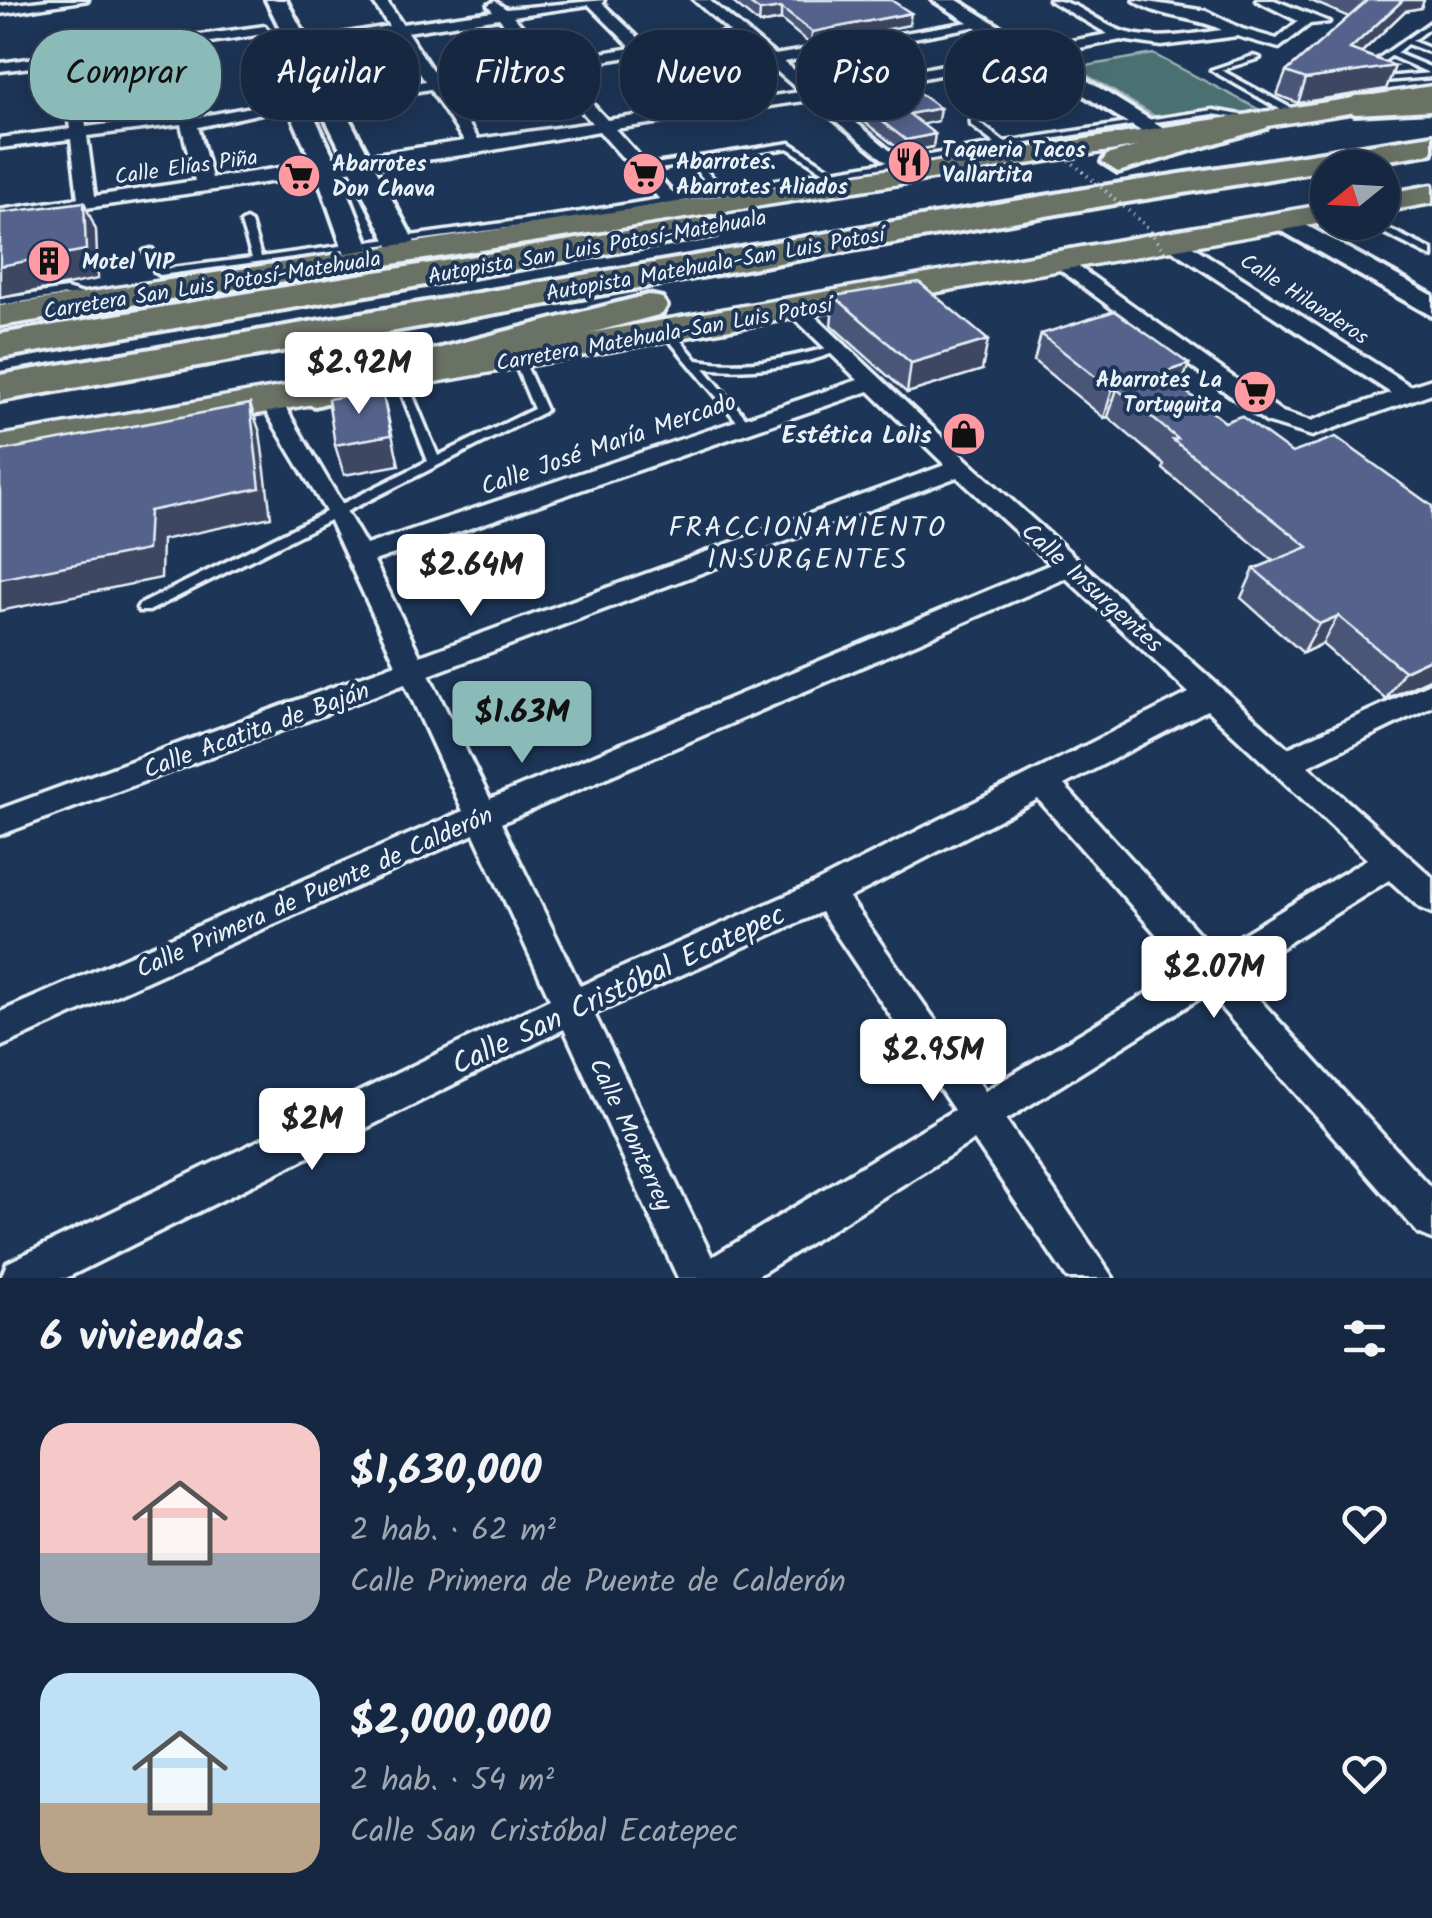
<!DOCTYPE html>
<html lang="es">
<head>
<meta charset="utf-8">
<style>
	:root { --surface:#162841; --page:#23344c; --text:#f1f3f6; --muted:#9ea6b1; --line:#35445a; --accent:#8bbbb9 }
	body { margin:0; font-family:Kalam,sans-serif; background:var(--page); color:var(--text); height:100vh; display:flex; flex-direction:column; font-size:38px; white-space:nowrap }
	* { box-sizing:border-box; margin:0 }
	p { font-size:32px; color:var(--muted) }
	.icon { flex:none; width:55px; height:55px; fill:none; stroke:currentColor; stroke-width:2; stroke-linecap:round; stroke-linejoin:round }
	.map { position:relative; height:1278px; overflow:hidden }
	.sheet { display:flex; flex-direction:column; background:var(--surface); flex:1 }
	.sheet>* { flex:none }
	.top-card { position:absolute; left:30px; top:30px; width:1372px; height:90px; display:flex; gap:20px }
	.needle { width:65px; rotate:252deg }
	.controls { position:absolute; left:1310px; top:150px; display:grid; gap:20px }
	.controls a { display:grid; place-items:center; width:90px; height:90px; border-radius:50%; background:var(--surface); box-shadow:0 5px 25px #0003,0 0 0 2px var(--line); font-size:50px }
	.price { position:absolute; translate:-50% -85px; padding:0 22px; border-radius:10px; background:#fff; color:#222; font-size:32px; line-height:65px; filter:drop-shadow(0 2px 5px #0008) }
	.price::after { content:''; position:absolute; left:50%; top:60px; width:30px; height:22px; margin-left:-15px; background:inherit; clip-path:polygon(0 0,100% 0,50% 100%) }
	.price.active { background:var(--accent); color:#111 }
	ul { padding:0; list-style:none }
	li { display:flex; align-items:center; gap:30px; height:250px; padding:0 40px }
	li span { display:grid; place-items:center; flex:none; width:280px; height:200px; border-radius:30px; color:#555 }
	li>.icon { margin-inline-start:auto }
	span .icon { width:120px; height:120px; fill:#fffc; stroke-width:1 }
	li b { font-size:42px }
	h2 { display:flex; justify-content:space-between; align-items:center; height:120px; padding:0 40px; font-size:42px }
	.chip { padding:0 35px; border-radius:40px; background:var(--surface); box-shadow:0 5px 25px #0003,0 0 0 2px var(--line); font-size:35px; line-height:90px }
	.chip.active { background:var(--accent); color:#111 }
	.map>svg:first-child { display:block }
	.green { fill:#4b6f71; stroke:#9ab0b4; stroke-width:2.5 }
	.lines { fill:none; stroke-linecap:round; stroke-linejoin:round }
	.lane-casing { stroke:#e8f1f8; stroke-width:7 }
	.street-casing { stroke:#e8f1f8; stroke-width:7 }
	.secondary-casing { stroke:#e8f1f8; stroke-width:8 }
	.primary-casing { stroke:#e8f1f8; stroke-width:7 }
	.highway-casing { stroke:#e8f1f8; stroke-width:8 }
	.lane { fill:#1d3557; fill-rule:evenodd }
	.street { fill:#1d3557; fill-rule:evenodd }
	.secondary { fill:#1d3557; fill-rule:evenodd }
	.primary { fill:#6b7165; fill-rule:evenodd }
	.highway { fill:#6b7165; fill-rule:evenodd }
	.path-bridge-far1 { stroke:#e8f1f8; stroke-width:2.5; stroke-dasharray:1 4; stroke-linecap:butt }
	.path-bridge { stroke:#e8f1f8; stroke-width:4; stroke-dasharray:1 5; stroke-linecap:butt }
	.wall { fill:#495678; stroke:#e8f1f8; stroke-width:2.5 }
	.shaded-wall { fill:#3c4662; stroke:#e8f1f8; stroke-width:2.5 }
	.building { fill:#55648c; stroke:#e8f1f8; stroke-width:2.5 }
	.labels { text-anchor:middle; stroke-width:8; stroke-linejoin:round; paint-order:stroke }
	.far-poi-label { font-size:22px; font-weight:bold; fill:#e8f1f8; stroke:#1d3557; text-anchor:start }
	.far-street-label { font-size:22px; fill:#e8f1f8; stroke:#1d3557 }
	.poi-label { font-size:25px; font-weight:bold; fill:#e8f1f8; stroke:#1d3557; text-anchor:end }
	.street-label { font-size:25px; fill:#e8f1f8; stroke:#1d3557 }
	.neighbourhood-label { font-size:28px; letter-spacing:2.5px; fill:#e8f1f8; stroke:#1d3557 }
	.near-street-label { font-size:30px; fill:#e8f1f8; stroke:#1d3557 }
</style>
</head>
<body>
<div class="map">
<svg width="1432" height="1278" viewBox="0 0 1432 1278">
	<rect width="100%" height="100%" fill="#1d3557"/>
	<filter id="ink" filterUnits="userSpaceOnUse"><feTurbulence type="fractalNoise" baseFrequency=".01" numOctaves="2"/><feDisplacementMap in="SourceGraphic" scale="20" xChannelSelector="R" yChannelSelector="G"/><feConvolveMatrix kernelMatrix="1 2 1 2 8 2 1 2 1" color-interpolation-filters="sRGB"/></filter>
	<g filter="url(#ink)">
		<!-- green -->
		<polygon class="green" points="1153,54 1264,112 1171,126 1075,68"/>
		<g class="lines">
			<!-- lane casing -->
			<g class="lane-casing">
				<g id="lane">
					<path d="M 1432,21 L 1432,26 L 1412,41 L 1432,49 L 1432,53 L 1407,44 L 1396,53 L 1432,68 L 1432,77 L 1384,81 L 1362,74 L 1362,70 ZM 1391,56 L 1429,73 L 1431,73 L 1385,77 L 1370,71 Z"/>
					<polygon points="1253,56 1260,58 1221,70 1300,113 1300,117 1294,117 1211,70"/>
					<path d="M 1034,93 L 1037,93 L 1037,97 L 977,115 L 978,122 L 1004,142 L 1213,110 L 1262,119 L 1258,121 L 1213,114 L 1140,124 L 581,218 L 160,275 L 155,272 L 144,251 L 152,249 L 163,269 L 252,258 L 241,223 L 246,220 L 251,223 L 261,257 L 581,212 L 714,190 L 690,164 L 642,172 L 638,169 L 642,166 L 790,143 L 833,171 L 995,144 L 971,125 L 970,112 ZM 788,148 L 824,172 L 723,189 L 698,162 Z"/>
					<polygon points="1362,222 1374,222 1432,250 1432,257"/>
					<polygon points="66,289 100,299 95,302 66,295 0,305 0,299"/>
					<path d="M 668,329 L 672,330 L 697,360 C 747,368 790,358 838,345 L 843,348 C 809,367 743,373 704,368 L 750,423 L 752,425 L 746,428 L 742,427 L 664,334 L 663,332 Z"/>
					<polygon points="518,356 523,359 546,410 544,412 149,611 139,611 137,608 139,605 428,461 396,379 397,377 401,376 406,379 438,456 534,409 513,359"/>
				</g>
			</g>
			<!-- street casing -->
			<g class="street-casing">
				<g id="street">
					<polygon points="49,0 88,0 0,14 0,6"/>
					<path d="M 372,0 L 386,0 L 402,24 L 493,11 L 488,5 L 495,1 L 506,9 L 604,0 L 602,3 L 646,45 L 730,32 L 694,0 L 709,0 L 775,55 L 981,20 L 988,24 L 784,62 L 817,89 L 1108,34 L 1049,0 C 1080,0 1099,26 1128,33 C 1159,41 1190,34 1222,30 C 1193,15 1160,20 1134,0 L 1206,11 L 1242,29 L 1277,39 L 1298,21 L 1256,0 L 1274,0 L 1329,22 L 1310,24 L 1279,48 L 1237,36 L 1162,46 L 1121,40 L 825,97 L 916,172 L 916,180 L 910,181 L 810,100 L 615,129 L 683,204 L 686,208 L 677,213 L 671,212 L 599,131 L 476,153 L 0,220 L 0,210 L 78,198 L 71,139 L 0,148 L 0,138 L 70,129 L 62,63 L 0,71 L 0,63 L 265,26 L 270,33 L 177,47 L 198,117 L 299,98 L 307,103 L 198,127 L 212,178 L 464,141 L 430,89 L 331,106 L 323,101 L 425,81 L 394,34 L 272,51 L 265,47 L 389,26 ZM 589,5 L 632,48 L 553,61 L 513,16 ZM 499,18 L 539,63 L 438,79 L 407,32 ZM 739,39 L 801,92 L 709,105 L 654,53 ZM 163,48 L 179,115 L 86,127 L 77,61 ZM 640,55 L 694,108 L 607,120 L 560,68 ZM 546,70 L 592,123 L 478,139 L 444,87 ZM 181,124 L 195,181 L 95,196 L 87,136 Z"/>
					<polygon points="1166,238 1180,238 1410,386 1432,379 1432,393 1312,436 1266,422 1048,261 1065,257 1282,412 1311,421 1391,393 1166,246"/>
					<path d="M 797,304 L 804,306 L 969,462 L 1288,748 L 1432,682 L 1432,706 L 1308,766 L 1432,877 L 1432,913 L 1420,908 L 1389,880 L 1237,975 L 1432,1189 L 1432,1239 L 1418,1233 L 1208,993 L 1006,1120 L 1113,1278 L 1067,1278 L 974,1140 L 754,1278 L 678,1278 L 564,1029 L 66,1278 L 1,1278 L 7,1263 L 550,999 L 474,834 L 0,1047 L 0,1012 L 463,811 L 405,684 L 0,835 L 0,809 L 396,664 L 325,510 L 259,400 L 262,395 L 278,395 L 366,545 L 858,380 L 790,314 L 787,310 ZM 869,391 L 945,465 L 420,656 L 374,561 ZM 957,477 L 1051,564 L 490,799 L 429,675 ZM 1066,578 L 1189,693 L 815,883 L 580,986 L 501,823 ZM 1207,710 L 1367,859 L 1215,951 L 1064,785 ZM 1038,799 L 1187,969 L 985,1091 L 849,898 ZM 821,912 L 954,1110 L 712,1257 L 594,1014 Z"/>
				</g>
			</g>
			<!-- secondary casing -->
			<g class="secondary-casing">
				<g id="secondary">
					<polygon points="266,0 286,0 421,254 417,260 397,260 393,254"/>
					<polygon points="933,0 957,0 1175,135 1171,140 1155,140"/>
					<polygon points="267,30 277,36 339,169 375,261 371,267 361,269 347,261 315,169 257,36"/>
					<polygon points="1284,213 1432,295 1432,316 1275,227 1271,221"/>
				</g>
			</g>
			<!-- primary casing -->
			<g class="primary-casing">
				<g id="primary">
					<polygon points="1432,86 1432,100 0,326 0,306"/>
					<polygon points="1432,185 1432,203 1382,212 1382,194"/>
					<polygon points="1328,204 1328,222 0,460 0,436"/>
				</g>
			</g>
			<!-- highway casing -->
			<g class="highway-casing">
				<g id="highway">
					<polygon points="1432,92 1432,110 1355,114 1340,105 1355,96"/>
					<polygon points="1255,113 1266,116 1270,122 1266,128 1118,172 1102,162 1107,155"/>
					<polygon points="1432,135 1432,153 1102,206 0,401 0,375 1102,186"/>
					<polygon points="705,218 717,221 722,228 717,235 0,358 0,334"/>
					<polygon points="648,295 662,298 667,306 662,314 315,406 300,402 294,393 300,384"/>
				</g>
			</g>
			<!-- lane -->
			<use href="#lane" class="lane"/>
			<!-- street -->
			<use href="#street" class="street"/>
			<!-- secondary -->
			<use href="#secondary" class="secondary"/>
			<!-- primary -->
			<use href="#primary" class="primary"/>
			<!-- highway -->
			<use href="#highway" class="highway"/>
			<!-- path-bridge-far1 -->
			<polyline class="path-bridge-far1" points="1049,142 1063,154"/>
			<!-- path-bridge -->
			<polyline class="path-bridge" points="1060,152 1146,226 1165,252"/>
		</g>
		<!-- wall -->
		<g class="wall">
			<polygon points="730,0 891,0 909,25 811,45 781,20 759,24"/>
			<polygon points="1309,0 1424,0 1421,8 1405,11 1361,53 1395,66 1386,89 1298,103 1277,95 1286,72 1349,17"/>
			<polygon points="854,100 938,121 922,124 933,147 904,153 853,113"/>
			<polygon points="834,296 982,370 907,393 831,325"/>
			<polygon points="1041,334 1181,388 1432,678 1386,699 1322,644 1303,653 1241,598 1254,569 1274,561 1163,469 1164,465 1108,417 1104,418 1034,361"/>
		</g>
		<!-- shaded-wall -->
		<g class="shaded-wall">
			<polygon points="1403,0 1424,0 1421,8 1405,11 1341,72 1350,49"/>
			<polygon points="781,8 781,20 759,24 760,11"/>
			<polygon points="911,13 909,25 811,45 812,32"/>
			<polygon points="1395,66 1386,89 1298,103 1306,79"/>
			<polygon points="940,108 938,121 907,128 909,114"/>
			<polygon points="935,134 933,147 904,153 906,140"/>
			<polygon points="84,202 96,230 98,279 0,298 0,266"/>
			<polygon points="988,340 982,370 907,393 911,363"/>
			<polygon points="1189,364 1179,392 1162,373"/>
			<polygon points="1117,389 1108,417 1104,418 1112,390"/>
			<polygon points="382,390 399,465 344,475 335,445"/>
			<polygon points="250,404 260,432 271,517 162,540 161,578 0,611 0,579 149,511"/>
			<polygon points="1338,616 1322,644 1303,653 1319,624"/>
			<polygon points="1432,658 1432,678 1386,699 1404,671"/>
		</g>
		<!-- building -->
		<g class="building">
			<polygon points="745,0 891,0 911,13 812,32 781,8 760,11"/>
			<polygon points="1368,0 1403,0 1350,49 1395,66 1306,79 1286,72"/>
			<polygon points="913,89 940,108 909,114 935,134 906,140 854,100"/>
			<polygon points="84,202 86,250 0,266 0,213"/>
			<polygon points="919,282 988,340 911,363 834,296"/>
			<polygon points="1115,311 1189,364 1162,373 1225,422 1241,416 1292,453 1336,437 1432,506 1432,658 1404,671 1338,616 1319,624 1254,569 1308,547 1173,440 1178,439 1117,389 1112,390 1041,334"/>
			<polygon points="382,390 391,435 335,445 328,399"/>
			<polygon points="250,404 260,488 149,511 147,550 0,579 0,451"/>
		</g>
	</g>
	<!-- icons -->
	<defs>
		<g id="restaurant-disc" transform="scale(2.25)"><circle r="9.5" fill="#ff9aa2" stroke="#1d3557"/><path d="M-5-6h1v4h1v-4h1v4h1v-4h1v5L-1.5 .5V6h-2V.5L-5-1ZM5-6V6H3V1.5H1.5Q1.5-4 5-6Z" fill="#111"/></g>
		<g id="supermarket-disc" transform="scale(2.25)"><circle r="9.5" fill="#ff9aa2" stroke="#1d3557"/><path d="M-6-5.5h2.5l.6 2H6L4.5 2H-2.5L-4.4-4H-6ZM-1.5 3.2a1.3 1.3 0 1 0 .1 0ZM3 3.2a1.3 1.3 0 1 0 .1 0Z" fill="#111"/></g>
		<g id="building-disc" transform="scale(2.25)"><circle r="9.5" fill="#ff9aa2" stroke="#1d3557"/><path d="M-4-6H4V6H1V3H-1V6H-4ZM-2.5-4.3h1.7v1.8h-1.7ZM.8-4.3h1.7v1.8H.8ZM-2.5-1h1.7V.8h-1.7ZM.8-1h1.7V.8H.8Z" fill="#111"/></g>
		<g id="shop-disc" transform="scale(2.25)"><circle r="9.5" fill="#ff9aa2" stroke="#1d3557"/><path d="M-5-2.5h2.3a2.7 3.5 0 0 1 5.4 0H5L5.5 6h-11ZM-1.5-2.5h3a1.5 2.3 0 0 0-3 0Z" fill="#111"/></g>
	</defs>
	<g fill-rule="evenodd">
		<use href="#restaurant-disc" x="909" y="162"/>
		<use href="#supermarket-disc" x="644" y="174"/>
		<use href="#supermarket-disc" x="299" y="176"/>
		<use href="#building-disc" x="49" y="261"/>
		<use href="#supermarket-disc" x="1255" y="392"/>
		<use href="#shop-disc" x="964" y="434"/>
	</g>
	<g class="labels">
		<!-- far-poi labels -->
		<g class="far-poi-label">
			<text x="942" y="157">Taqueria Tacos<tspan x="942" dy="25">Vallartita</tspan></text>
			<text x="676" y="169">Abarrotes.<tspan x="676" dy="25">Abarrotes Aliados</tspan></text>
			<text x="332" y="171">Abarrotes<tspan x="332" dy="25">Don Chava</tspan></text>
			<text x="82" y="269">Motel VIP</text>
			<text x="1222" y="387" text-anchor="end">Abarrotes La<tspan x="1222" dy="25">Tortuguita</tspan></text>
		</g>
		<!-- far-street labels -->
		<g class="far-street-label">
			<text transform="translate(186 166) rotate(-8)" y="8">Calle Elías Piña</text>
			<text transform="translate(597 246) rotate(-10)" y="8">Autopista San Luis Potosí-Matehuala</text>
			<text transform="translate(715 263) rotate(-10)" y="8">Autopista Matehuala-San Luis Potosí</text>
			<text transform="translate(212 284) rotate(-9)" y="8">Carretera San Luis Potosí-Matehuala</text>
			<text transform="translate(1305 298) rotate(33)" y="8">Calle Hilanderos</text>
			<text transform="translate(664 333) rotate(-10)" y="8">Carretera Matehuala-San Luis Potosí</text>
		</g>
		<!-- poi labels -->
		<g class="poi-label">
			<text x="932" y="443">Estética Lolis</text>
		</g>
		<!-- street labels -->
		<g class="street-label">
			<text transform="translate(608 443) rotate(-19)" y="9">Calle José María Mercado</text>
			<text transform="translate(1093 587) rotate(42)" y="9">Calle Insurgentes</text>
			<text transform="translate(256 729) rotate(-20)" y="9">Calle Acatita de Baján</text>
			<text transform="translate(314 891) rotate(-24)" y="9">Calle Primera de Puente de Calderón</text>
			<text transform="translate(632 1134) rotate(65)" y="9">Calle Monterrey</text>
		</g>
		<!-- neighbourhood labels -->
		<g class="neighbourhood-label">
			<text x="808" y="536">FRACCIONAMIENTO<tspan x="808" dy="32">INSURGENTES</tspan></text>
		</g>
		<!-- near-street labels -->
		<g class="near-street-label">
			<text transform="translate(618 989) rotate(-25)" y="10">Calle San Cristóbal Ecatepec</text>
		</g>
	</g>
</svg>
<div class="controls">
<a><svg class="needle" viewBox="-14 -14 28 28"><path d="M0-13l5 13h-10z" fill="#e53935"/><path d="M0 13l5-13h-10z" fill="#9ea6b1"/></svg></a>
</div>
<b class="price" style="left:359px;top:417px">$2.92M</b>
<b class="price" style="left:471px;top:619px">$2.64M</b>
<b class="price active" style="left:522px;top:766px">$1.63M</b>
<b class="price" style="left:1214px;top:1021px">$2.07M</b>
<b class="price" style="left:933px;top:1104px">$2.95M</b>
<b class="price" style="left:312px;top:1173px">$2M</b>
<div class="top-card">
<a class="chip active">Comprar</a>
<a class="chip">Alquilar</a>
<a class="chip">Filtros</a>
<a class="chip">Nuevo</a>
<a class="chip">Piso</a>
<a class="chip">Casa</a>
</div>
</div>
<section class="sheet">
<h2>6 viviendas<svg class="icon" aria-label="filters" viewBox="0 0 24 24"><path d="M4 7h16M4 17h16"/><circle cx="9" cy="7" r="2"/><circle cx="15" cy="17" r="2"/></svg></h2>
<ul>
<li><span style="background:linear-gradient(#f6c9c9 65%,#9aa5b1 0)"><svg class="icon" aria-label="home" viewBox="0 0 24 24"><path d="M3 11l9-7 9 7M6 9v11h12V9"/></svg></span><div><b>$1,630,000</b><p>2 hab. · 62 m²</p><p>Calle Primera de Puente de Calderón</p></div><svg class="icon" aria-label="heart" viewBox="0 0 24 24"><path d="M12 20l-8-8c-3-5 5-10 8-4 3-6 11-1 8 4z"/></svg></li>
<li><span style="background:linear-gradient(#bfe0f5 65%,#b9a48a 0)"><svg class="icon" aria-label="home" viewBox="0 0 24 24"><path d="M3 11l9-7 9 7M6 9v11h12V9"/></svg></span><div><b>$2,000,000</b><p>2 hab. · 54 m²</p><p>Calle San Cristóbal Ecatepec</p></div><svg class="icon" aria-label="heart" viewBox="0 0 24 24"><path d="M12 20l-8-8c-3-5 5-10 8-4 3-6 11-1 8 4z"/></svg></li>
</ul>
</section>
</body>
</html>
